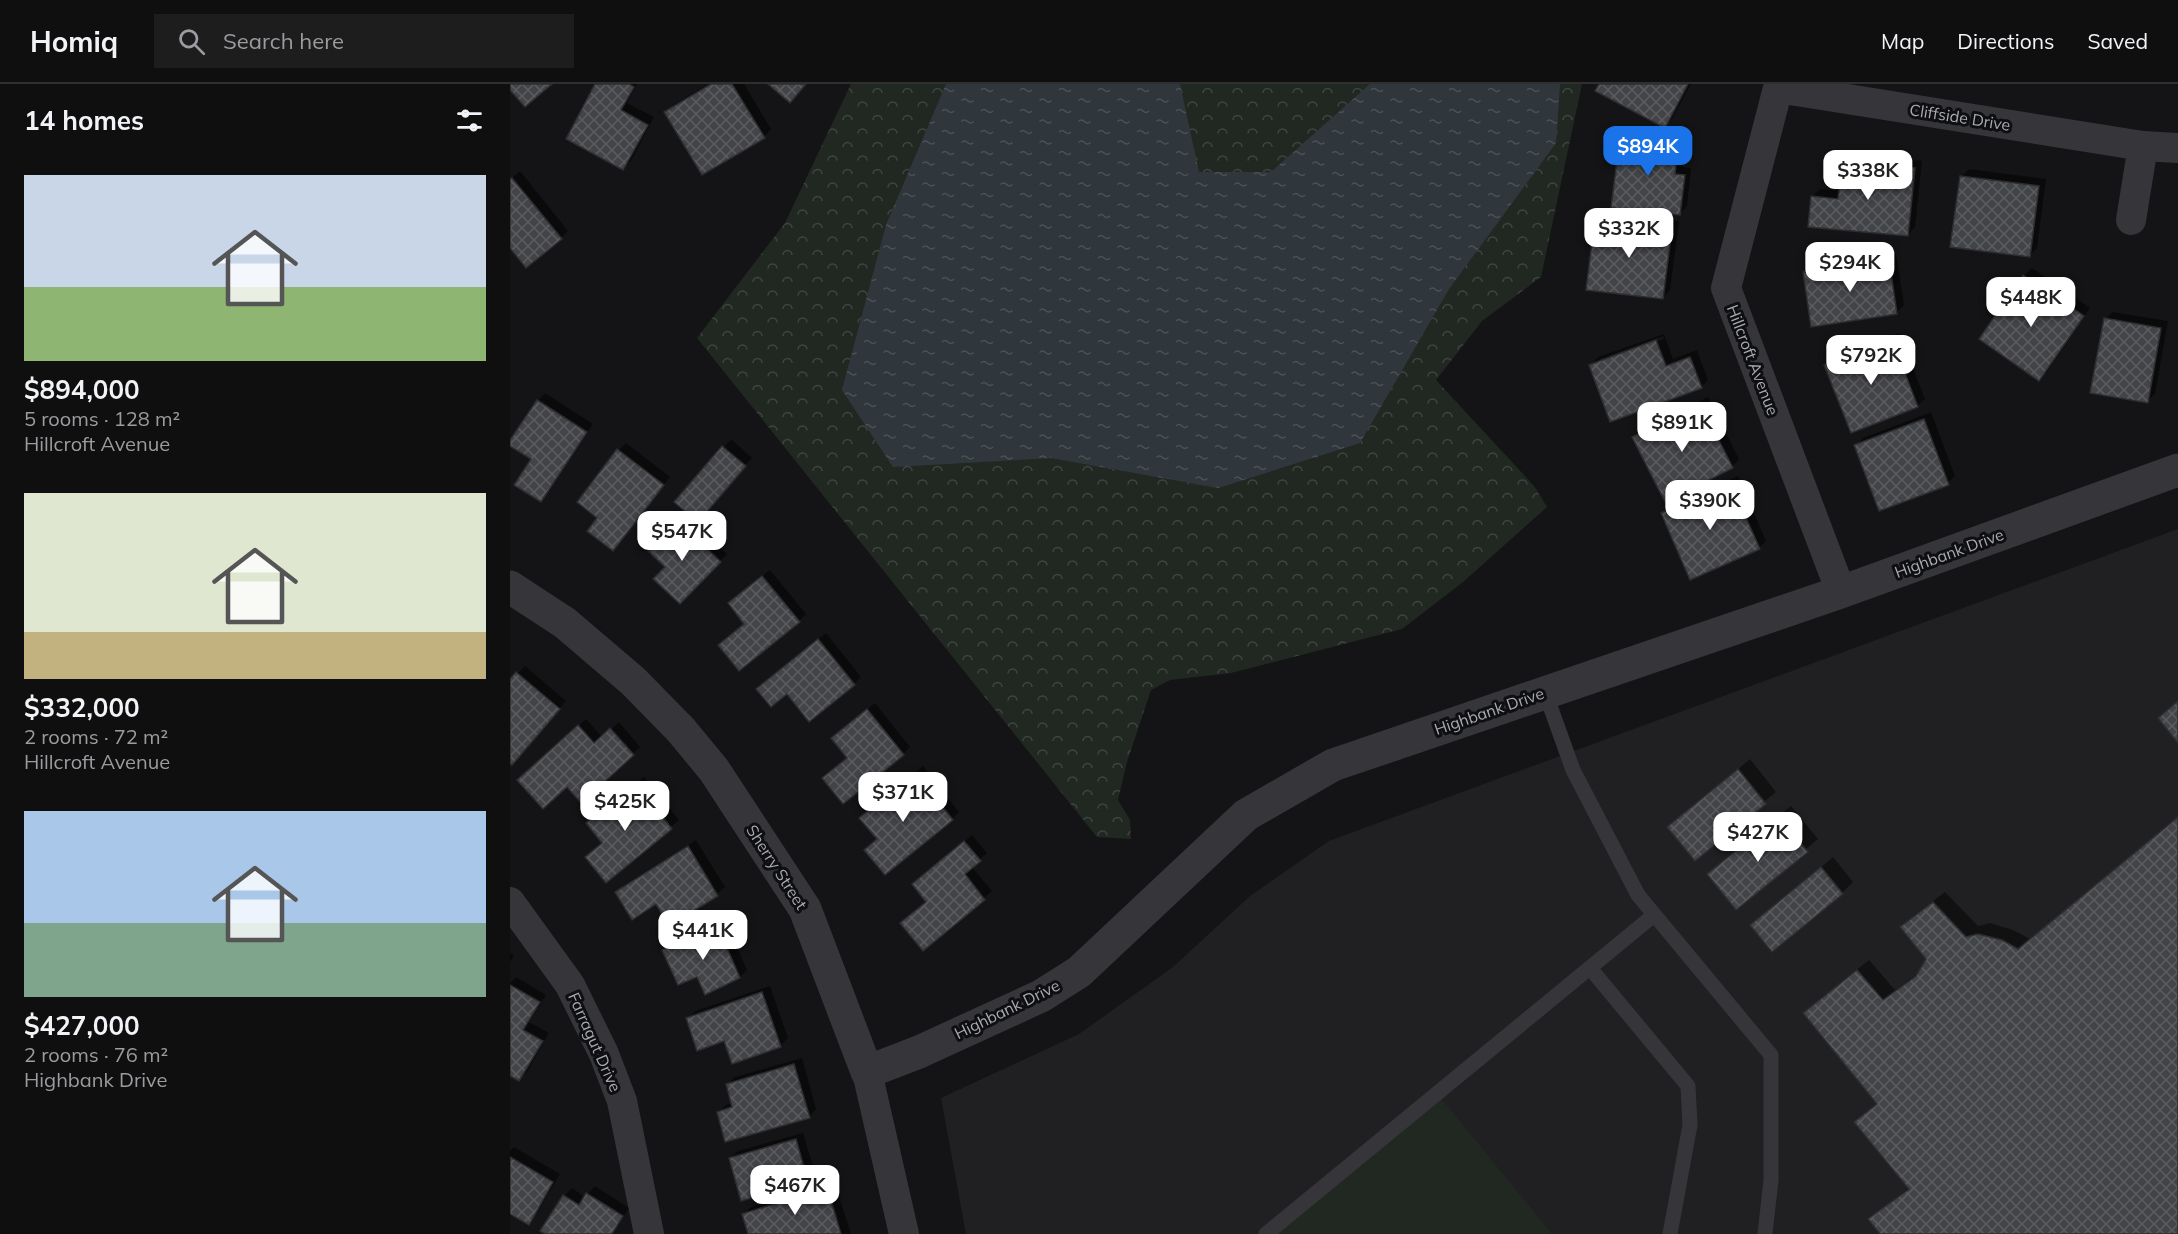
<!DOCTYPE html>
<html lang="en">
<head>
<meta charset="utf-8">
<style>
	:root { --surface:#0f0f10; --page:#1d1d1e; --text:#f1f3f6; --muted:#9b9c9f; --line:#2f2f30; --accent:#1a73e8 }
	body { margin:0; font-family:Mulish,sans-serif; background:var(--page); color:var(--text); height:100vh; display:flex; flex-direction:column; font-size:22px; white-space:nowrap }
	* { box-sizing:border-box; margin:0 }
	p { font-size:20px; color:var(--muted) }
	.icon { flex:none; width:33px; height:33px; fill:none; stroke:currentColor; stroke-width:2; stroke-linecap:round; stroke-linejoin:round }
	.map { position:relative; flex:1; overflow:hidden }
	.details { display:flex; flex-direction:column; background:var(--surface); width:510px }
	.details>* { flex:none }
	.price { position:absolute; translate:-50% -51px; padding:0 14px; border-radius:12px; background:#fff; color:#222; font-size:20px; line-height:39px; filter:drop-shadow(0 2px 3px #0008) }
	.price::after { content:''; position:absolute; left:50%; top:36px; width:18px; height:14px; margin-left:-9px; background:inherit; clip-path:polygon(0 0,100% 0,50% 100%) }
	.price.active { background:var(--accent); color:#fff }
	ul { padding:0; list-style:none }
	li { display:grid; align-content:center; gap:12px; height:318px; padding:0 24px }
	li span { display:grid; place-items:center; height:186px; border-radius:0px; color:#555 }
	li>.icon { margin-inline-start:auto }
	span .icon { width:108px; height:108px; fill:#fffc; stroke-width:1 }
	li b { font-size:26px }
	h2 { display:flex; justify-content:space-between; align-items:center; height:72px; padding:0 24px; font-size:26px }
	header { display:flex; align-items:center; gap:36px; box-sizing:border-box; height:84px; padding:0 30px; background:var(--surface); border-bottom:2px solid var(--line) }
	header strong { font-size:28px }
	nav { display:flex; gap:33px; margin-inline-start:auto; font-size:21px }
	.search { width:420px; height:54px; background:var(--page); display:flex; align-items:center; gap:15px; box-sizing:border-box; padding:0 21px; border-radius:0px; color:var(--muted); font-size:22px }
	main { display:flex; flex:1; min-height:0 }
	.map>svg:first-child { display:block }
	.built { fill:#202022 }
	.green { fill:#212822 }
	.forest { fill:url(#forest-crowns) }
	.water { fill:url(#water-ripples) }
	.shadow { fill:#0007; fill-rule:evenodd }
	.building { fill:url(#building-cross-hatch); stroke:#2e2e31; stroke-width:1.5 }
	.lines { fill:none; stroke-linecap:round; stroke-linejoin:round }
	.service { stroke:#36363a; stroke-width:15 }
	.minor { stroke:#36363a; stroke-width:30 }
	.tertiary { stroke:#36363a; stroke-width:33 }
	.labels { text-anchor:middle; stroke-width:6; stroke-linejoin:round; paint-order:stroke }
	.street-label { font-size:16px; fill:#a7abb4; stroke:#0f0f11 }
</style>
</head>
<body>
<header>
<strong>Homiq</strong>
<div class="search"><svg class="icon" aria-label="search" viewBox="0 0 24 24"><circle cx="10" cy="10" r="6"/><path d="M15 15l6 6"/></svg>Search here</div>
<nav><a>Map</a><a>Directions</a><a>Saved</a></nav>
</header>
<main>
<section class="details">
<h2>14 homes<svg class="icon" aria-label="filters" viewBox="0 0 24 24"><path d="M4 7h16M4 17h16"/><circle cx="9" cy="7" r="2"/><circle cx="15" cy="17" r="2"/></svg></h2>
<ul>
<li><span style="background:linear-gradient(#c9d6e8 60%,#8fb573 0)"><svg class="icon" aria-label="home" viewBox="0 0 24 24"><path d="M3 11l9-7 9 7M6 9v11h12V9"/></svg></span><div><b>$894,000</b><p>5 rooms · 128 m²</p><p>Hillcroft Avenue</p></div></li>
<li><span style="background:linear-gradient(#dfe7d0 75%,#c2b280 0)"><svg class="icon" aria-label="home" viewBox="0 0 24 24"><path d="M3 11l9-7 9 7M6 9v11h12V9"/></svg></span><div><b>$332,000</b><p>2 rooms · 72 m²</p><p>Hillcroft Avenue</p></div></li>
<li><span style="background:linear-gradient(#a9c7e8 60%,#7fa58c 0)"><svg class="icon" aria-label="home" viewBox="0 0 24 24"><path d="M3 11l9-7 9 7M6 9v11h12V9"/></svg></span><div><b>$427,000</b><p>2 rooms · 76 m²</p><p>Highbank Drive</p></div></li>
</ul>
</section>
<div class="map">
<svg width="1668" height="1150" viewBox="0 0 1668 1150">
	<defs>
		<pattern id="forest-crowns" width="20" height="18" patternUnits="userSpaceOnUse" patternTransform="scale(1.5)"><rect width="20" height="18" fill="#212822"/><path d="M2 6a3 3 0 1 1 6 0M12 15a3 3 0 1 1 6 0" fill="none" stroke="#3e4440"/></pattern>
		<pattern id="water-ripples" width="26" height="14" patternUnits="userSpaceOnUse" patternTransform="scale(1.5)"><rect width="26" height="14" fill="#2f373d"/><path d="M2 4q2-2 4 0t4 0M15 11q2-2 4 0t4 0" fill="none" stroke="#4a5157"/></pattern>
		<pattern id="building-cross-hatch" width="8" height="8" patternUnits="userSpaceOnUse" patternTransform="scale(1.5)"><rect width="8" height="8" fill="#434448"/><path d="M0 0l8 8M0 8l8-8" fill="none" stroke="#5b5c60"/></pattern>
	</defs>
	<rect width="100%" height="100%" fill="#141416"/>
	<!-- built -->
	<polygon class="built" points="1668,445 1668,1150 456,1150 431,1014 569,950 663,883 740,812 819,757"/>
	<!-- green -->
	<polygon class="green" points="931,1014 1042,1150 765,1150"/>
	<!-- forest -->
	<polygon class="forest" points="341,0 1072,0 1031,193 972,237 926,296 1024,402 1037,423 953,498 892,545 721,589 660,596 641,606 617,678 608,716 620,736 621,755 587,753 187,254 275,139"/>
	<!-- water -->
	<polygon class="water" points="436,0 670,0 689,88 761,88 860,0 1050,0 1046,59 939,205 850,359 708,404 541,374 383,383 332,306 376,141"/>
	<!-- shadow -->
	<g class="shadow">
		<polygon points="87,0 127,0 117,19 144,33 121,77 113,84"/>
		<polygon points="198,0 234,0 261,45 254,53 156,28 163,21"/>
		<polygon points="1090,0 1181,0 1162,35 1155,42"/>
		<polygon points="1119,45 1176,52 1172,83 1181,84 1177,122 1170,130 1111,53"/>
		<polygon points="1341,70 1412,77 1405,143 1398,151 1302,113 1310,105 1330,107 1333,78"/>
		<polygon points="1459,85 1536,95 1527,164 1519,172 1451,93"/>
		<polygon points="10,87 58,147 51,154 0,162 0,96"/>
		<polygon points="1094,128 1169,137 1160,206 1152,214 1086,135"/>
		<polygon points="1386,169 1394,221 1387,228 1302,241 1295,189 1302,181"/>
		<polygon points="1522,184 1580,224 1537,288 1529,295 1471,255 1514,192"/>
		<polygon points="1603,228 1658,237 1645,310 1637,317 1595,235"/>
		<polygon points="1389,249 1415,315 1407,322 1316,281 1324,274"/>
		<path d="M 1154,250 L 1163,275 L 1187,266 L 1198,296 L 1191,303 L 1081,281 L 1088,273 ZM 1153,252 L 1154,255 L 1088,279 L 1088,276 Z"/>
		<polygon points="35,309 83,340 38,409 31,416 23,375 0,359 28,317"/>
		<polygon points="1198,313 1229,375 1222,383 1124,354 1132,346"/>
		<polygon points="1421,328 1445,392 1438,399 1346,361 1353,354"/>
		<polygon points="221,355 242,374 195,428 166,417"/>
		<polygon points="116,359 160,393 103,465 109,366"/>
		<polygon points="1228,392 1256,457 1249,464 1152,429 1160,422"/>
		<polygon points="176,430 217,470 170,518 157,483 140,467"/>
		<polygon points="260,486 296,530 289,537 236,539 227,512"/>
		<polygon points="316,549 351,593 344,600 277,608 256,597"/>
		<polygon points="15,582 56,617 9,672 0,678 0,597"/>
		<polygon points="365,619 400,663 393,670 338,673 330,647"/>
		<polygon points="76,635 92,653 109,638 130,663 71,717 57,701 16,689"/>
		<polygon points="1240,675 1266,708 1185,775 1159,743"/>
		<polygon points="413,682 449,728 442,735 368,754 351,734"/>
		<polygon points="134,693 169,736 96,797 77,773 93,758 85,732"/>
		<polygon points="1281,722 1308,755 1226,824 1199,790"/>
		<polygon points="1668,734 1668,1150 1372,1150 1361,1136 1399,1103 1346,1039 1368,1019 1295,929 1306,918 1359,876 1385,906 1411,887 1418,875 1392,843 1403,832 1435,808 1468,842 1480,839 1503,846 1520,855"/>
		<polygon points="462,751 477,769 462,783 482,807 413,864 418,817 404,800"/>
		<polygon points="186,756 215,803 207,810 160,840 146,818 107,808 114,801"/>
		<polygon points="1323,773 1343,798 1332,809 1242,841"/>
		<polygon points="214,835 237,886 230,893 188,891 154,866 161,858"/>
		<polygon points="0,869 4,872 0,878"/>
		<polygon points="6,893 36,911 19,938 39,949 17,988 9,996 0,990 0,900"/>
		<polygon points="260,902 278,954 270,962 215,955 177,935 185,927"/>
		<polygon points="292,974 306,1025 299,1033 209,1028 216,1021 222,1019 217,1000 225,993"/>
		<polygon points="293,1049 305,1089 297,1097 220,1074 228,1067"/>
		<polygon points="4,1063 50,1090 26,1131 18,1139 2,1129 0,1133 0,1067"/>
		<polygon points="324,1097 341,1150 240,1150 234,1130 241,1123"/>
		<polygon points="85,1102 119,1124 103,1150 38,1150 32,1146 54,1112 62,1104 75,1113"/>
	</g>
	<!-- building -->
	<g class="building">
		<polygon points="0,0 42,0 15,23 0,6"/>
		<polygon points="85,0 119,0 124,3 111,26 138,41 113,86 56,55"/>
		<polygon points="201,0 222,0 255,54 192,91 154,28"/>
		<polygon points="258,0 296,0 280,19"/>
		<polygon points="1089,0 1178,0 1155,44 1085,7"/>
		<polygon points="1110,52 1169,59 1165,90 1175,91 1170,131 1101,124"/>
		<polygon points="1332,77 1405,84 1398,152 1298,143 1301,112 1328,115"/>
		<polygon points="1450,92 1529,102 1520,173 1440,163"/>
		<polygon points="2,94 52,155 16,184 0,164 0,95"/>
		<polygon points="1085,135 1162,144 1153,215 1076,206"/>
		<polygon points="1379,175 1387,230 1301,243 1293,188"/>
		<polygon points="1513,191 1574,232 1529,297 1469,255"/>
		<polygon points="1594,234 1651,244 1638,319 1580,309"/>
		<polygon points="1382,255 1408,323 1341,349 1314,281"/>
		<polygon points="1146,256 1156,282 1180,273 1192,304 1100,338 1079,281"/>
		<polygon points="27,316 77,348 31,418 4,401 21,375 0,362 0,356"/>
		<polygon points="1190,319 1223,384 1155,418 1122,353"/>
		<polygon points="1414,335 1439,401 1369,427 1344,361"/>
		<polygon points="212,362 236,382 188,438 164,418"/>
		<polygon points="107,365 154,401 103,467 77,447 87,434 67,418"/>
		<polygon points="1220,398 1250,465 1180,496 1151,429"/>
		<polygon points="168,437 211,478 170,520 143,495 155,483 138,467"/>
		<polygon points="252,492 290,538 229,587 208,561 234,540 218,519"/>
		<polygon points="308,555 345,601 299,638 277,610 261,623 246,605"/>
		<polygon points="6,588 50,625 2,681 0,680 0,595"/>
		<polygon points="1668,617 1668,659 1648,634"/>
		<polygon points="357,625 394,671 333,720 312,694 337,674 321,654"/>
		<polygon points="68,641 84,659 100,644 124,671 71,719 57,703 33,725 7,696"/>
		<polygon points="1228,685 1256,720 1185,777 1157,743"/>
		<polygon points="405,689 443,736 375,791 354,766 367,755 349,734"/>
		<polygon points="126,699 162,745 96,799 75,773 92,759 76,739"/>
		<polygon points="1269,732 1298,768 1226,826 1197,790"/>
		<polygon points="1668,733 1668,1150 1370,1150 1358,1135 1399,1105 1344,1038 1367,1020 1293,929 1347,886 1373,916 1406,892 1416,875 1390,843 1423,818 1456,853 1468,850 1492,856 1508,865"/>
		<polygon points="454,757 471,777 455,790 475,816 413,867 390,839 416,818 402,800"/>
		<polygon points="178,762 208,812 159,842 146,820 122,836 105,808"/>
		<polygon points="1311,783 1333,810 1262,868 1240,841"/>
		<polygon points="207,841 230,894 195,911 187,893 168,901 152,866"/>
		<polygon points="0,901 30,918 13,946 33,957 9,997 0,992"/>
		<polygon points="252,908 271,963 222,980 214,957 187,967 176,934"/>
		<polygon points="284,980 300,1034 215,1058 207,1028 222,1023 216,1000"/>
		<polygon points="286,1055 298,1098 231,1117 219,1074"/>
		<polygon points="0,1073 43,1098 19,1141 0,1130"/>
		<polygon points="317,1103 331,1150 238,1150 232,1130"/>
		<polygon points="76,1109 113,1132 102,1150 35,1150 30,1147 53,1111 69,1121"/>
	</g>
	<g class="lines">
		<!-- service -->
		<g class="service">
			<polyline points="1035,608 1063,686 1128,811 1261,971 1261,1096 1255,1150"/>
			<polyline points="1080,884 1178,1002 1180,1041 1160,1150"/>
			<polyline points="756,1150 1144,831"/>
		</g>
		<!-- minor -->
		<g class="minor">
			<polyline points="1621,136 1633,62"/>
			<polyline points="1331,508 1216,204 1268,4 1633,62 1668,64"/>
			<polyline points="0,818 60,901 94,970 112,1017 139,1150"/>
			<polyline points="357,988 394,1150"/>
		</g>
		<!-- tertiary -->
		<polyline class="tertiary" points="0,503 55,539 123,597 171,646 204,686 295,825 357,988 409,968 531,912 569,888 736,731 823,681 1331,508 1668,386"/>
	</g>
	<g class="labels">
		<!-- street labels -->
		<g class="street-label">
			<text transform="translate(1450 33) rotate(9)" y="6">Cliffside Drive</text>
			<text transform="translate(1243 276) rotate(69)" y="6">Hillcroft Avenue</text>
			<text transform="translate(1439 469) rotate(-20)" y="6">Highbank Drive</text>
			<text transform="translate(979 627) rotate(-19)" y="6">Highbank Drive</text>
			<text transform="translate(267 783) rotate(57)" y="6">Sherry Street</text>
			<text transform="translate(497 925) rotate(-26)" y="6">Highbank Drive</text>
			<text transform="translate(85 958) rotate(66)" y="6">Farragut Drive</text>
		</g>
	</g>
</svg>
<b class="price active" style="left:1138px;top:93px">$894K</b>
<b class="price" style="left:1358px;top:117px">$338K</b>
<b class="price" style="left:1119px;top:175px">$332K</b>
<b class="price" style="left:1340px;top:209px">$294K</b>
<b class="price" style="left:1521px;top:244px">$448K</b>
<b class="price" style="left:1361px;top:302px">$792K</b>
<b class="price" style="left:1172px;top:369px">$891K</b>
<b class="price" style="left:1200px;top:447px">$390K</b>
<b class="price" style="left:172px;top:478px">$547K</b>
<b class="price" style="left:393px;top:739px">$371K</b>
<b class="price" style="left:115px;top:748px">$425K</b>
<b class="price" style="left:1248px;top:779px">$427K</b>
<b class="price" style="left:193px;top:877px">$441K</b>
<b class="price" style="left:285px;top:1132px">$467K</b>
</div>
</main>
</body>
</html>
